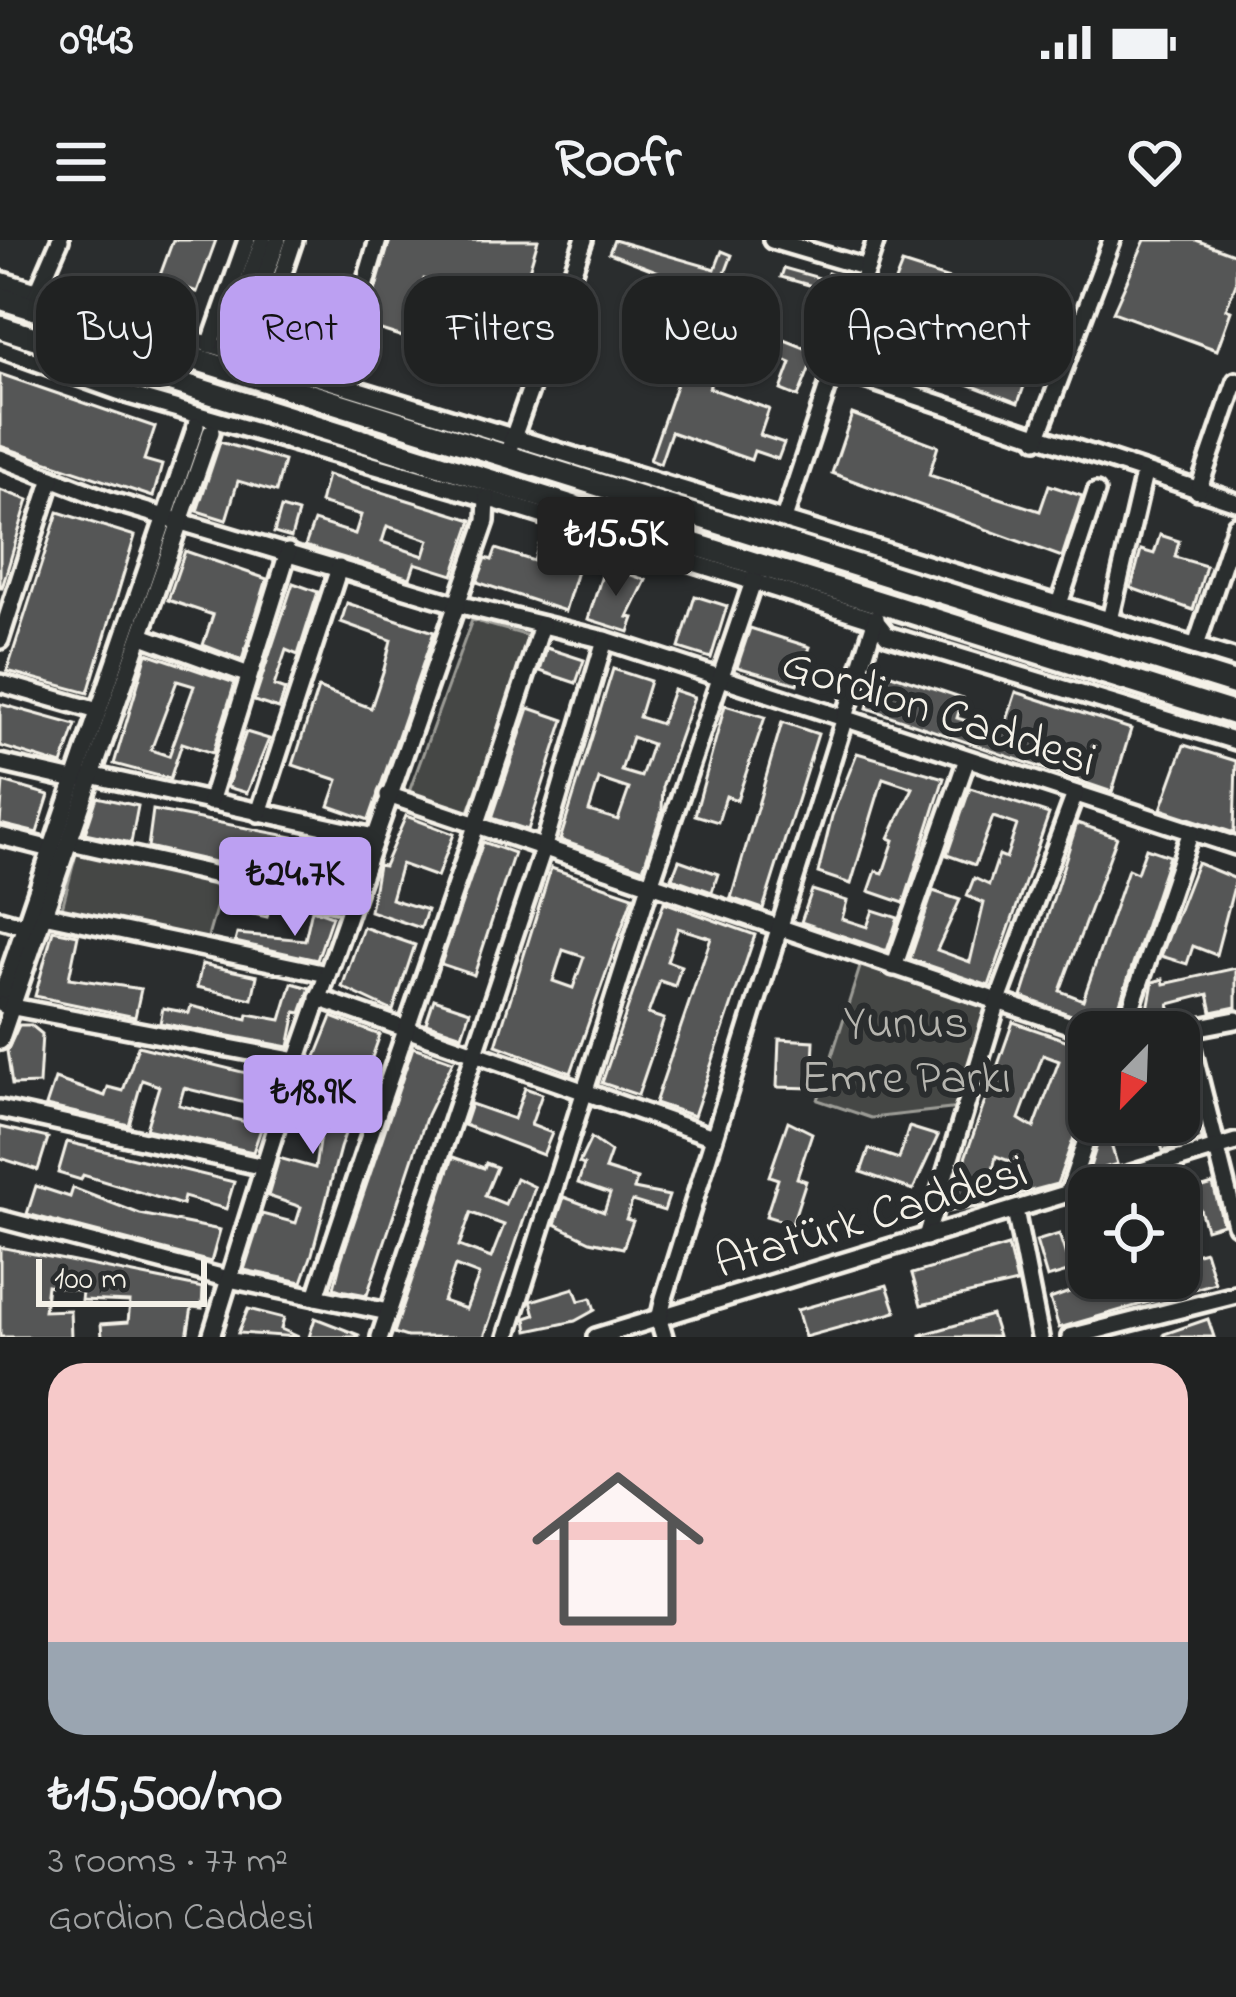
<!DOCTYPE html>
<html lang="en">
<head>
<meta charset="utf-8">
<style>
	:root { --surface:#202222; --page:#282a2a; --text:#f1f3f6; --muted:#a2a4a5; --line:#3d3f40; --accent:#bca0f2 }
	body { margin:0; font-family:"Indie Flower",sans-serif; background:var(--page); color:var(--text); height:100vh; display:flex; flex-direction:column; font-size:45px; white-space:nowrap }
	* { box-sizing:border-box; margin:0 }
	p { font-size:39px; color:var(--muted) }
	.icon { flex:none; width:66px; height:66px; fill:none; stroke:currentColor; stroke-width:2; stroke-linecap:round; stroke-linejoin:round }
	.map { position:relative; height:1097px; overflow:hidden }
	.details { display:flex; flex-direction:column; background:var(--surface); flex:1 }
	.details>* { flex:none }
	.hud { position:absolute; left:36px; top:36px; width:1164px; height:108px; display:flex; gap:24px }
	.needle { width:78px; rotate:203deg }
	.tools { position:absolute; left:1068px; top:771px; display:grid; gap:24px }
	.tools a { display:grid; place-items:center; width:132px; height:132px; border-radius:24px; background:var(--surface); box-shadow:0 3px 9px #0004,0 0 0 3px var(--line); font-size:60px }
	.scale { position:absolute; left:36px; bottom:30px; width:171px; box-sizing:border-box; padding-left:12px; border:6px solid #f4f1e8; border-top:0; font-size:33px; line-height:42px; white-space:nowrap; color:#f4f1e8; -webkit-text-stroke:9px #2a2d2e; paint-order:stroke }
	.price { position:absolute; translate:-50% -102px; padding:0 27px; border-radius:12px; background:var(--accent); color:#111; font-size:39px; line-height:78px; filter:drop-shadow(0 3px 6px #0008) }
	.price::after { content:''; position:absolute; left:50%; top:72px; width:36px; height:27px; margin-left:-18px; background:inherit; clip-path:polygon(0 0,100% 0,50% 100%) }
	.price.active { background:#222; color:#fff }
	ul { padding:0; list-style:none }
	li { display:grid; align-content:center; gap:24px; height:636px; padding:0 48px }
	li span { display:grid; place-items:center; height:372px; border-radius:36px; color:#555 }
	li>.icon { margin-inline-start:auto }
	span .icon { width:216px; height:216px; fill:#fffc; stroke-width:1 }
	li b { font-size:51px }
	.chip { padding:0 42px; border-radius:36px; background:var(--surface); box-shadow:0 3px 9px #0004,0 0 0 3px var(--line); font-size:42px; line-height:108px }
	.chip.active { background:var(--accent); color:#111 }
	.status { display:flex; justify-content:space-between; align-items:center; height:84px; padding:0 60px; background:var(--surface); direction:ltr }
	.status svg { height:33px; fill:currentColor }
	header { display:flex; justify-content:space-between; align-items:center; height:156px; padding:0 48px; background:var(--surface); font-size:54px; font-weight:700 }
	.map>svg:first-child { display:block }
	.green { fill:#444645; stroke:#9c9c96; stroke-width:3 }
	.building { fill:#555756; stroke:#f4f1e8; stroke-width:3; fill-rule:evenodd }
	.lines { fill:none; stroke-linecap:round; stroke-linejoin:round }
	.minor-tunnel { stroke:#484a4a; stroke-width:15; stroke-dasharray:15 8; stroke-linecap:butt }
	.minor-casing { stroke:#f4f1e8; stroke-width:24 }
	.highway-casing { stroke:#f4f1e8; stroke-width:30 }
	.minor { stroke:#2a2d2e; stroke-width:15 }
	.highway { stroke:#2a2d2e; stroke-width:21 }
	.labels { text-anchor:middle; stroke-width:12; stroke-linejoin:round; paint-order:stroke }
	.street-label { font-size:48px; fill:#f4f1e8; stroke:#2a2d2e }
	.park-label { font-size:48px; fill:#b6b5af; stroke:#2a2d2e }
</style>
</head>
<body>
<div class="status"><b>09:43</b><svg viewBox="0 0 49 12"><path d="M0 12V9h3v3zM5 12V6h3v6zM10 12V3h3v9zM15 12V0h3v12zM26 1h20v11H26zM47 4h2v5h-2z"/></svg></div>
<header><svg class="icon" aria-label="menu" viewBox="0 0 24 24"><path d="M4 6h16M4 12h16M4 18h16"/></svg>Roofr<svg class="icon" aria-label="heart" viewBox="0 0 24 24"><path d="M12 20l-8-8c-3-5 5-10 8-4 3-6 11-1 8 4z"/></svg></header>
<div class="map">
<svg width="1236" height="1097" viewBox="0 0 1236 1097">
	<rect width="100%" height="100%" fill="#2a2d2e"/>
	<filter id="ink" filterUnits="userSpaceOnUse"><feTurbulence type="fractalNoise" baseFrequency=".00833" numOctaves="2"/><feDisplacementMap in="SourceGraphic" scale="24" xChannelSelector="R" yChannelSelector="G"/><feConvolveMatrix kernelMatrix="1 2 1 2 8 2 1 2 1" color-interpolation-filters="sRGB"/></filter>
	<g filter="url(#ink)">
		<!-- green -->
		<g class="green">
			<polygon points="472,380 532,397 468,574 412,559 409,552"/>
			<polygon points="86,610 223,644 206,704 62,668 76,614"/>
			<polygon points="861,724 992,766 959,868 871,878 818,860"/>
		</g>
		<!-- building -->
		<g class="building">
			<polygon points="173,0 216,0 197,52 159,38"/>
			<polygon points="390,0 538,0 518,67 525,69 509,121 502,119 499,129 447,113 466,51 424,39 406,98 365,85"/>
			<polygon points="614,0 715,29 722,11 732,15 716,57 768,84 764,92 810,110 822,80 813,77 823,49 781,37 784,28 826,40 828,33 845,39 798,157 781,150 791,123 642,59 646,50 691,67 698,47 609,13"/>
			<polygon points="1145,0 1196,0 1236,15 1236,43 1226,69 1231,71 1217,110 1113,72"/>
			<polygon points="902,24 965,44 950,93 1032,124 1018,163 946,136 952,121 874,94"/>
			<polygon points="689,108 720,118 709,148 769,169 760,195 784,203 778,219 754,211 751,220 671,192 660,224 650,220"/>
			<polygon points="0,134 155,187 144,220 162,225 153,257 0,206"/>
			<polygon points="852,174 938,206 929,235 1040,271 1049,245 1082,256 1062,317 832,233"/>
			<polygon points="220,202 284,221 276,252 238,241 226,280 197,271"/>
			<path d="M 327,235 L 472,280 L 453,335 L 415,323 L 410,338 L 305,306 L 314,281 L 355,294 L 361,275 L 320,263 ZM 387,286 L 429,300 L 424,316 L 382,302 Z"/>
			<polygon points="0,250 28,260 2,348 0,348"/>
			<polygon points="281,268 298,273 291,298 274,293"/>
			<polygon points="58,272 135,296 88,453 7,431"/>
			<polygon points="1160,295 1179,301 1175,317 1206,326 1193,370 1131,348 1141,310 1154,314"/>
			<polygon points="539,305 581,318 565,371 477,342 486,318 492,320 496,309 534,321"/>
			<polygon points="185,311 267,339 242,420 203,405 213,375 168,360"/>
			<polygon points="605,326 646,340 628,377 634,378 629,392 588,379"/>
			<polygon points="293,343 318,352 298,415 286,410 274,446 285,450 279,469 254,461"/>
			<polygon points="695,356 727,366 711,418 679,408"/>
			<polygon points="347,363 434,392 369,580 329,566 338,540 293,525 318,448 371,468 384,429 391,400 341,382"/>
			<polygon points="750,388 810,407 797,444 737,427"/>
			<polygon points="547,408 584,420 576,443 540,431"/>
			<path d="M 147,413 L 235,443 L 213,513 L 182,503 L 170,539 L 114,524 ZM 177,441 L 194,446 L 169,516 L 151,510 Z"/>
			<path d="M 613,429 L 650,441 L 639,477 L 661,484 L 673,450 L 694,457 L 663,545 L 662,571 L 643,629 L 560,600 ZM 632,497 L 652,504 L 641,537 L 621,531 ZM 599,539 L 629,549 L 618,580 L 589,571 Z"/>
			<polygon points="879,430 963,458 957,478 1003,492 1016,452 1131,489 1112,552 867,468"/>
			<polygon points="0,464 76,485 62,525 0,506"/>
			<polygon points="725,465 765,477 737,560 726,556 718,582 695,575"/>
			<polygon points="529,468 564,480 528,590 492,578"/>
			<polygon points="782,482 818,494 763,669 731,658"/>
			<polygon points="246,492 269,499 247,553 227,547"/>
			<polygon points="1184,505 1236,521 1234,593 1161,569"/>
			<polygon points="857,513 944,538 904,663 869,651 876,631 883,633 894,600 889,598 913,548 883,538 851,644 818,633 832,576"/>
			<polygon points="3,542 49,555 37,593 0,584"/>
			<polygon points="970,548 1049,574 989,746 910,719 933,651 960,660 937,710 970,722 984,663 967,656 974,638 989,645 999,615 1006,618 1017,585 993,577 975,625 947,615"/>
			<polygon points="97,557 138,566 131,603 85,593"/>
			<polygon points="153,570 340,606 336,632 350,634 344,651 148,607"/>
			<polygon points="406,576 454,594 437,637 401,624 391,659 427,670 421,688 370,671 378,625 384,626"/>
			<polygon points="1077,583 1117,597 1060,751 1083,760 1128,629 1137,633 1146,608 1169,616 1111,790 1022,757"/>
			<polygon points="483,602 514,613 474,735 441,724"/>
			<polygon points="679,620 718,634 712,652 672,638"/>
			<polygon points="1197,623 1236,639 1216,715 1193,706 1187,724 1161,716"/>
			<path d="M 551,628 L 633,656 L 571,833 L 496,805 ZM 563,710 L 584,717 L 573,748 L 553,741 Z"/>
			<polygon points="230,650 271,659 267,677 226,668"/>
			<polygon points="812,650 847,661 842,679 867,687 873,670 898,678 887,711 801,682"/>
			<polygon points="664,662 755,695 694,876 655,863 711,698 678,688 667,721 681,726 675,746 660,741 648,774 664,779 638,855 602,843"/>
			<polygon points="312,669 332,676 317,720 235,702 237,694 305,700"/>
			<polygon points="363,687 415,705 393,771 342,747"/>
			<polygon points="53,690 78,695 69,738 141,749 135,777 35,756"/>
			<polygon points="202,724 257,736 252,759 197,747"/>
			<polygon points="1236,728 1236,767 1212,772 1208,754 1169,764 1173,780 1145,788 1142,776 1147,775 1153,742 1163,739 1164,744"/>
			<polygon points="292,743 310,748 301,773 296,772 289,807 160,783 163,768 189,773 191,766 247,779 248,774 281,780"/>
			<polygon points="434,759 470,771 462,795 426,783"/>
			<polygon points="332,777 380,795 340,908 312,1014 302,1042 244,1030 262,974 296,983 301,967 268,956 279,918 315,928 320,895 291,885 304,845 333,855 335,850 343,829 315,819"/>
			<path d="M 1013,782 L 1089,808 L 1084,870 L 1057,944 L 1008,957 L 1017,924 L 996,916 L 985,966 L 946,972 ZM 1043,815 L 1059,821 L 1034,888 L 1019,879 Z"/>
			<polygon points="19,785 31,785 42,794 39,844 12,845 7,811"/>
			<polygon points="779,799 814,801 812,848 777,847"/>
			<polygon points="138,806 278,841 270,869 184,848 179,865 262,886 253,912 146,889 159,846 142,840 129,885 46,866 55,839 105,856 108,847 123,851"/>
			<polygon points="413,807 453,821 427,875 367,1055 340,1050 334,1048 341,1020"/>
			<polygon points="1187,837 1202,900 1163,911 1154,882 1179,882 1179,838"/>
			<polygon points="525,848 542,854 531,885 552,893 543,915 464,885 471,864 514,879"/>
			<polygon points="788,881 812,893 797,938 806,941 792,984 766,976 778,939 769,936"/>
			<polygon points="1105,885 1117,924 1088,933 1103,886"/>
			<polygon points="0,887 48,898 38,930 0,918"/>
			<polygon points="909,887 938,896 913,950 861,932 869,909 899,919"/>
			<polygon points="591,898 611,912 605,929 637,939 634,949 669,956 664,971 632,961 626,979 633,981 623,1008 590,1001 555,984 564,957 604,972 610,954 578,943 584,925 579,923"/>
			<polygon points="67,902 234,942 226,969 184,957 182,965 83,935 81,940 58,933"/>
			<path d="M 453,917 L 484,928 L 486,923 L 497,927 L 485,956 L 505,964 L 516,938 L 535,947 L 484,1097 L 407,1097 L 394,1093 ZM 471,973 L 504,985 L 491,1018 L 459,1006 ZM 455,1026 L 479,1035 L 466,1069 L 443,1061 Z"/>
			<polygon points="1213,944 1223,984 1206,989 1200,969 1179,975 1179,954"/>
			<polygon points="36,946 70,957 73,948 140,974 220,990 211,1022 27,974"/>
			<polygon points="1059,994 1071,1031 1047,1038 1036,1001"/>
			<polygon points="1008,1006 1017,1043 921,1065 912,1034"/>
			<polygon points="0,1007 203,1048 202,1068 192,1067 187,1097 102,1097 101,1084 128,1082 130,1062 81,1060 82,1051 47,1045 44,1071 70,1070 71,1097 0,1097"/>
			<polygon points="1205,1011 1215,1043 1059,1088 1050,1059 1108,1038 1127,1038 1129,1043 1179,1038 1179,1018"/>
			<polygon points="887,1045 896,1072 805,1097 797,1070"/>
			<polygon points="574,1048 579,1061 591,1058 595,1070 575,1081 528,1091 526,1078 535,1075 531,1061"/>
			<polygon points="248,1069 284,1078 281,1089 299,1097 238,1093"/>
			<polygon points="991,1075 998,1097 921,1097 921,1095"/>
			<polygon points="315,1078 359,1095 359,1097 309,1097"/>
			<polygon points="1208,1079 1214,1097 1164,1097 1164,1094"/>
		</g>
		<g class="lines">
			<!-- minor-tunnel -->
			<polyline class="minor-tunnel" points="212,189 235,121"/>
			<!-- minor casing -->
			<g class="minor-casing">
				<g id="minor">
					<polyline points="772,0 867,28"/>
					<polyline points="0,40 1236,419"/>
					<polyline points="34,60 60,0"/>
					<polyline points="230,92 263,0"/>
					<polyline points="243,98 278,0"/>
					<polyline points="210,105 247,0"/>
					<polyline points="0,109 129,155 487,258 875,380 887,395 1236,501"/>
					<polyline points="254,119 294,0"/>
					<polyline points="835,129 1236,262"/>
					<polyline points="336,141 378,0"/>
					<polyline points="1037,199 1112,0"/>
					<polyline points="510,206 584,0"/>
					<polyline points="0,218 111,261 453,363 605,400 1236,606"/>
					<polyline points="1198,251 1236,141"/>
					<polyline points="784,279 876,0"/>
					<polyline points="1059,364 1096,252"/>
					<polyline points="1110,380 1144,234"/>
					<polyline points="142,396 249,435"/>
					<polyline points="0,400 52,238"/>
					<polyline points="1196,406 1236,285"/>
					<polyline points="0,443 98,471"/>
					<polyline points="0,523 74,540 95,536 374,597"/>
					<polyline points="388,555 1089,792"/>
					<polyline points="210,562 288,312"/>
					<polyline points="259,573 339,328"/>
					<polyline points="0,596 51,609"/>
					<polyline points="71,602 350,665"/>
					<polyline points="48,675 327,734"/>
					<polyline points="0,679 25,686"/>
					<polyline points="894,727 967,519"/>
					<polyline points="318,758 713,897"/>
					<polyline points="0,759 196,186"/>
					<polyline points="3,765 297,821"/>
					<polyline points="1187,789 1236,985"/>
					<polyline points="1123,792 1191,591"/>
					<polyline points="1173,792 1236,780"/>
					<polyline points="0,801 211,192"/>
					<polyline points="0,869 264,927"/>
					<polyline points="1068,954 1092,882"/>
					<polyline points="1015,970 1040,1097"/>
					<polyline points="0,979 229,1039 388,1072"/>
					<polyline points="926,997 998,761 1075,554"/>
					<path d="M 316,1057 C 389,832 471,611 542,385"/>
					<polyline points="211,1097 297,821 486,281 487,258"/>
					<polyline points="380,1097 543,609 605,400"/>
					<polyline points="507,1097 650,645 756,333"/>
					<polyline points="596,1097 1236,902"/>
					<polyline points="664,1097 659,1080 664,1058 876,378"/>
					<polyline points="1070,1097 1236,1055"/>
				</g>
			</g>
			<!-- highway casing -->
			<g class="highway-casing">
				<g id="highway">
					<polyline points="0,58 1236,444"/>
					<polyline points="0,87 1236,474"/>
				</g>
			</g>
			<!-- minor -->
			<use href="#minor" class="minor"/>
			<!-- highway -->
			<use href="#highway" class="highway"/>
		</g>
	</g>
	<g class="labels">
		<!-- street labels -->
		<g class="street-label">
			<text transform="translate(940 469) rotate(18)" y="17">Gordion Caddesi</text>
			<text transform="translate(870 974) rotate(-17)" y="17">Atatürk Caddesi</text>
		</g>
		<!-- park labels -->
		<g class="park-label">
			<text x="906" y="797">Yunus<tspan x="906" dy="55">Emre Parkı</tspan></text>
		</g>
	</g>
</svg>
<div class="tools">
<a><svg class="needle" viewBox="-14 -14 28 28"><path d="M0-13l5 13h-10z" fill="#e53935"/><path d="M0 13l5-13h-10z" fill="#a2a4a5"/></svg></a>
<a><svg class="icon" aria-label="locate" viewBox="0 0 24 24"><circle cx="12" cy="12" r="6"/><path d="M12 2v4M12 18v4M2 12h4M18 12h4"/></svg></a>
</div>
<div class="scale">100 m</div>
<b class="price active" style="left:616px;top:359px">₺15.5K</b>
<b class="price" style="left:295px;top:699px">₺24.7K</b>
<b class="price" style="left:313px;top:917px">₺18.9K</b>
<div class="hud">
<a class="chip">Buy</a>
<a class="chip active">Rent</a>
<a class="chip">Filters</a>
<a class="chip">New</a>
<a class="chip">Apartment</a>
</div>
</div>
<section class="details">
<ul>
<li><span style="background:linear-gradient(#f6c9c9 75%,#9aa5b1 0)"><svg class="icon" aria-label="home" viewBox="0 0 24 24"><path d="M3 11l9-7 9 7M6 9v11h12V9"/></svg></span><div><b>₺15,500/mo</b><p>3 rooms · 77 m²</p><p>Gordion Caddesi</p></div></li>
</ul>
</section>
</body>
</html>
